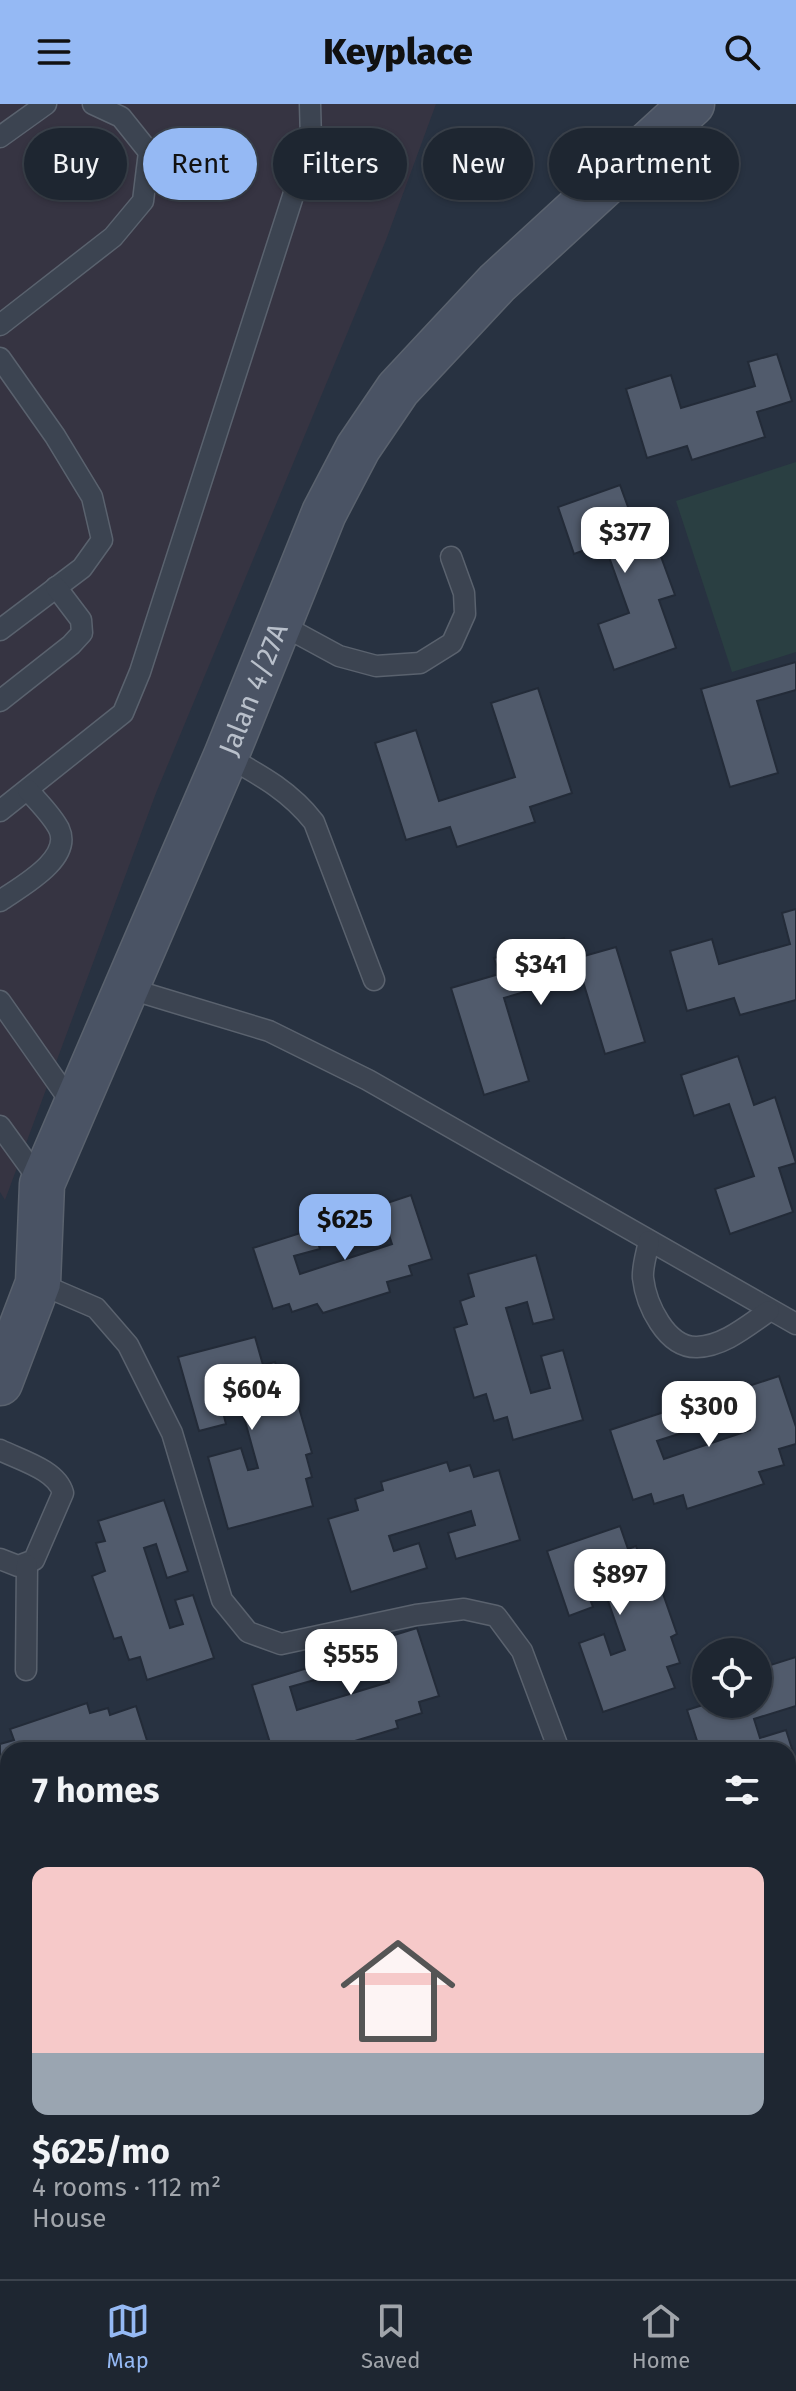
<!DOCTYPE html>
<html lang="en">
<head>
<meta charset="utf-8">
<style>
	:root { --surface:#1e2631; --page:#262e39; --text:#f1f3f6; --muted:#a1a5ab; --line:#3c434d; --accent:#95b9f4 }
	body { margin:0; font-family:"Fira Sans",sans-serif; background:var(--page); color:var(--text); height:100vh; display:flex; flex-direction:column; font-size:30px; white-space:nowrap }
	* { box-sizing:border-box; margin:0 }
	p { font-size:26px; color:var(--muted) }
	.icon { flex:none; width:44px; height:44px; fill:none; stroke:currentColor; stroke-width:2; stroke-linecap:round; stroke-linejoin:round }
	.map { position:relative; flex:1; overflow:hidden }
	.panel { position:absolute; left:0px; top:1638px; width:796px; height:538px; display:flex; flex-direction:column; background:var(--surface); border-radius:24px 24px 0 0; box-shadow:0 2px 6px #0004,0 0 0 2px var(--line) }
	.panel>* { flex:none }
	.banner { position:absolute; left:24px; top:24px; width:748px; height:72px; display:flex; gap:16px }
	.controls { position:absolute; left:692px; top:1534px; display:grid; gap:16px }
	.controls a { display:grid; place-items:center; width:80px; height:80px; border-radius:50%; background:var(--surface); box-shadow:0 2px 6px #0004,0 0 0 2px var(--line); font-size:40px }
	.price { position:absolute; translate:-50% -68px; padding:0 18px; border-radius:16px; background:#fff; color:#222; font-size:26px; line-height:52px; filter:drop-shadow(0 2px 4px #0008) }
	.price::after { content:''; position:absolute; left:50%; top:48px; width:24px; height:18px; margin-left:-12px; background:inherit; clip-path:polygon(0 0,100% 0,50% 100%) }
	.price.on { background:var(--accent); color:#111 }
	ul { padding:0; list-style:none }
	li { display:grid; align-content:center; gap:16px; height:424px; padding:0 32px }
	li span { display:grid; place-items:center; height:248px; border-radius:16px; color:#555 }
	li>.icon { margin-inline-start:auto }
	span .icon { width:144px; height:144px; fill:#fffc; stroke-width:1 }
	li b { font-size:34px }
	h2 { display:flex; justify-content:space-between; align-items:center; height:96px; padding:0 32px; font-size:34px }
	.chip { padding:0 28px; border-radius:36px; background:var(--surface); box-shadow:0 2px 6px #0004,0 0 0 2px var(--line); font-size:28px; line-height:72px }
	.chip.on { background:var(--accent); color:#111 }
	header { display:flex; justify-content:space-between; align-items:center; height:104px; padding:0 32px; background:var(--accent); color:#111; font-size:36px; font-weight:800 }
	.tabs { display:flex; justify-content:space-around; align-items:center; height:112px; border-top:2px solid var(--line); background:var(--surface); font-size:22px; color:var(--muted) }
	.tabs a { display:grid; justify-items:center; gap:4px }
	.tabs .on { color:var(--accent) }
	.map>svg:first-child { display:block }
	.medical { fill:#363442 }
	.green { fill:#2a3f42 }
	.building { fill:#515b6c; stroke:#232b38; stroke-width:2 }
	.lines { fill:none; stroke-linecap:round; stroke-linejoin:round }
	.lane-casing { stroke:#5a626e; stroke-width:23 }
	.secondary-casing { stroke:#5a626e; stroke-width:47 }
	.lane { stroke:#3c4451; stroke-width:20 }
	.secondary { stroke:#4a5364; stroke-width:44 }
	.labels { text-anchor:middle; stroke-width:7; stroke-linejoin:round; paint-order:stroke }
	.street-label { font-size:28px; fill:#b9c0cb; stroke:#202937 }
</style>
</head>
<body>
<header><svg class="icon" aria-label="menu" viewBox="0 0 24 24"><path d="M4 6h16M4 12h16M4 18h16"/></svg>Keyplace<svg class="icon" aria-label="search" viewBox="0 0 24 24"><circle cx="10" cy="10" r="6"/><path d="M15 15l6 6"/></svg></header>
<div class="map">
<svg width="796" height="2175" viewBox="0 0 796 2175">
	<rect width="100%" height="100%" fill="#283241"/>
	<!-- medical -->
	<polygon class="medical" points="0,0 436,0 386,136 156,689 5,1096 0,1088"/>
	<!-- green -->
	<polygon class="green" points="796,358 796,548 732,568 676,397"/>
	<!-- building -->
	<g class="building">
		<polygon points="777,250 792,297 757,308 765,333 692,356 687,342 647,354 626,285 671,271 681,304 755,282 748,258"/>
		<polygon points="620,381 639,433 652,428 675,491 659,496 676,544 614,566 598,520 629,509 604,439 574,450 558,403"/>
		<polygon points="796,558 796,586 757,597 778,669 730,683 701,585"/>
		<polygon points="538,584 572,689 530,703 535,718 457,743 450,723 406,736 375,639 416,626 439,697 515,673 491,599"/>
		<polygon points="796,805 796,896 740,911 734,894 687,907 670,847 712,835 719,860 790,840 782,809"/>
		<polygon points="564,834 570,856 616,843 645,938 605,950 581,871 504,894 529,977 484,991 451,884 499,870 494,854"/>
		<polygon points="738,952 754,1001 775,993 796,1059 779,1064 793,1108 730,1130 715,1085 754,1072 729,1000 694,1012 681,971"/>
		<polygon points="411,1091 432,1155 409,1162 412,1171 387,1178 390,1188 323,1209 317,1200 292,1208 289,1200 273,1205 253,1144 313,1125 320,1145 294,1152 300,1170 392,1140 385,1119 351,1131 345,1113"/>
		<polygon points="536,1151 554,1215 533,1220 527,1198 506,1204 531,1289 550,1284 541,1252 563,1246 583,1316 513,1336 507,1313 494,1317 486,1290 474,1294 454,1224 467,1220 460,1197 474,1192 468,1170"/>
		<polygon points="255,1233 263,1261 275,1258 281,1279 291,1276 312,1349 306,1351 312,1373 306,1375 313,1402 228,1425 208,1353 241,1344 248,1366 258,1364 237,1288 219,1293 226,1320 199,1327 178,1253"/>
		<polygon points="779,1272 796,1323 796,1340 779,1345 784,1361 759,1368 764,1380 687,1405 683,1391 654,1400 651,1390 633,1396 610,1326 679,1303 688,1327 657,1337 664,1355 750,1326 744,1308 716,1317 709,1295"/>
		<polygon points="447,1358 450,1367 470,1361 474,1373 499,1366 520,1436 456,1455 448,1429 475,1421 471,1407 389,1432 394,1447 419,1439 427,1464 351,1488 328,1415 358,1406 355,1395 383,1386 381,1378"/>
		<polygon points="164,1396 188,1467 167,1474 156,1440 144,1444 170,1524 183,1520 175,1496 193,1491 214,1554 147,1576 140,1553 129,1556 121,1533 114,1535 92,1472 105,1467 96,1439 105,1437 98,1417"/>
		<polygon points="620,1422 628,1445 636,1442 645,1467 654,1464 677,1530 671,1533 680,1559 667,1563 675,1584 603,1608 579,1539 604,1530 611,1551 625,1546 599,1471 583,1477 593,1503 569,1512 547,1447"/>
		<polygon points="417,1524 439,1592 419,1598 422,1609 396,1617 398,1624 325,1646 317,1646 315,1640 295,1646 286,1646 284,1638 271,1642 252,1581 314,1562 318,1575 290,1583 297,1606 389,1578 384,1560 347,1571 339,1548"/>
		<polygon points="796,1553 796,1602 754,1615 760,1634 786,1626 794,1651 788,1653 788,1646 700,1646 687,1606 706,1600 758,1600 758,1565"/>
		<polygon points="87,1599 90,1609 108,1604 110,1611 136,1602 150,1646 8,1646 8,1722 0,1725 0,1640 14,1636 10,1625"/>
		<polygon points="796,1721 796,1813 788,1816 788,1758 790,1758 788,1723"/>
		<polygon points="0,1912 2,1912 8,1928 8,1980 0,1982"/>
		<polygon points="796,1926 796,2016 788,2018 788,1929"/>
		<polygon points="8,2147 8,2168 52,2168 55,2175 0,2175 0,2149"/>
		<polygon points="454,2168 464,2168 467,2175 434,2175"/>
		<polygon points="527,2168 575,2168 578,2175 529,2175"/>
	</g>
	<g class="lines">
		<!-- lane casing -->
		<g class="lane-casing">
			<g id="lane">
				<polyline points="0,33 46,0"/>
				<polyline points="0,221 113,133 143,97 149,48 121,13 93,0"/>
				<polyline points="0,254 55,332 92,393 102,436 82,464 0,526"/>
				<polyline points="280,520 339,552 376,562 420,559 452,539 465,510 464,489 451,453"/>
				<polyline points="0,597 71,541 82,529 81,516 56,483"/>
				<path d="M 226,652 C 260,671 290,687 314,718 L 374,876"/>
				<polyline points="0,707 123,609 140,568 311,36 310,0"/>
				<path d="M 0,797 C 20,783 73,755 59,725 C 52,711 38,698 28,686"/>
				<polyline points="127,884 269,927 368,976 796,1220"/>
				<polyline points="0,897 75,1004"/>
				<polyline points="0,1022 42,1080"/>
				<path d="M 649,1137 C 647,1148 642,1163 643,1174 C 646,1200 666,1244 697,1243 C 724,1242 747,1222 769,1207"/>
				<polyline points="38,1179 96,1204 128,1241 172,1329 222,1496 248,1528 281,1540 416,1511 464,1505 496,1512 522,1547 559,1646"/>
				<path d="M 0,1346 C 20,1356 57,1366 63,1389 L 34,1456 L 18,1462 L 0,1455"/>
				<polyline points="26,1566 27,1461"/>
				<polyline points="788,1681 796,1679"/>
				<polyline points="0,1795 8,1799"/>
				<polyline points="788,2113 796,2111"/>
			</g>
		</g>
		<!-- secondary casing -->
		<g class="secondary-casing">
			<g id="secondary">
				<path id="s1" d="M 0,1279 L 38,1179 L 42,1080 L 226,652 L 324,409 L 358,344 L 398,285 L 497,179 L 692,0"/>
			</g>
		</g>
		<!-- lane -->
		<use href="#lane" class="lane"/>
		<!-- secondary -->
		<use href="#secondary" class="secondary"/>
	</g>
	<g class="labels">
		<!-- street labels -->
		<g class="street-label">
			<text dy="10" stroke="none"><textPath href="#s1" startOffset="744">Jalan 4/27A</textPath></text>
		</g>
	</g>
</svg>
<div class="controls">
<a><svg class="icon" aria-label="locate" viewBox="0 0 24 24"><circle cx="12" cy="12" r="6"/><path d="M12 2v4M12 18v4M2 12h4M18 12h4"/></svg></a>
</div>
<b class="price" style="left:625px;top:471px">$377</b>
<b class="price" style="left:541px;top:903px">$341</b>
<b class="price on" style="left:345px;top:1158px">$625</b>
<b class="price" style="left:252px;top:1328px">$604</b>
<b class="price" style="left:709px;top:1345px">$300</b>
<b class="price" style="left:620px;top:1513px">$897</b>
<b class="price" style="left:351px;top:1593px">$555</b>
<div class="banner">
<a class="chip">Buy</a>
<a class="chip on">Rent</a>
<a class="chip">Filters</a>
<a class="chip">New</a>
<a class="chip">Apartment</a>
</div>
<section class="panel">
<h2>7 homes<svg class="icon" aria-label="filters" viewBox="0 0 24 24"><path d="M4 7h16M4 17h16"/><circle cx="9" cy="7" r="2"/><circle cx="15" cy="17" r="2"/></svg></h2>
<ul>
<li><span style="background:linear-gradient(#f6c9c9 75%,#9aa5b1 0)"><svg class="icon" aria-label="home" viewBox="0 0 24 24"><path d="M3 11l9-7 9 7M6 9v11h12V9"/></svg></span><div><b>$625/mo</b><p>4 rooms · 112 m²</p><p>House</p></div></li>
</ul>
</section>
</div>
<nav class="tabs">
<a class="on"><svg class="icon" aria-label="map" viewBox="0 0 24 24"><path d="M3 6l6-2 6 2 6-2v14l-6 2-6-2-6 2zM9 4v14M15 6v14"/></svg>Map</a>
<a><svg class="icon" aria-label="saved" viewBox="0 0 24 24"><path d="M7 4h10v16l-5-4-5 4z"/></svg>Saved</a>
<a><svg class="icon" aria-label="home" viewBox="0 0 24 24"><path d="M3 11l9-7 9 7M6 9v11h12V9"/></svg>Home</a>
</nav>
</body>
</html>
